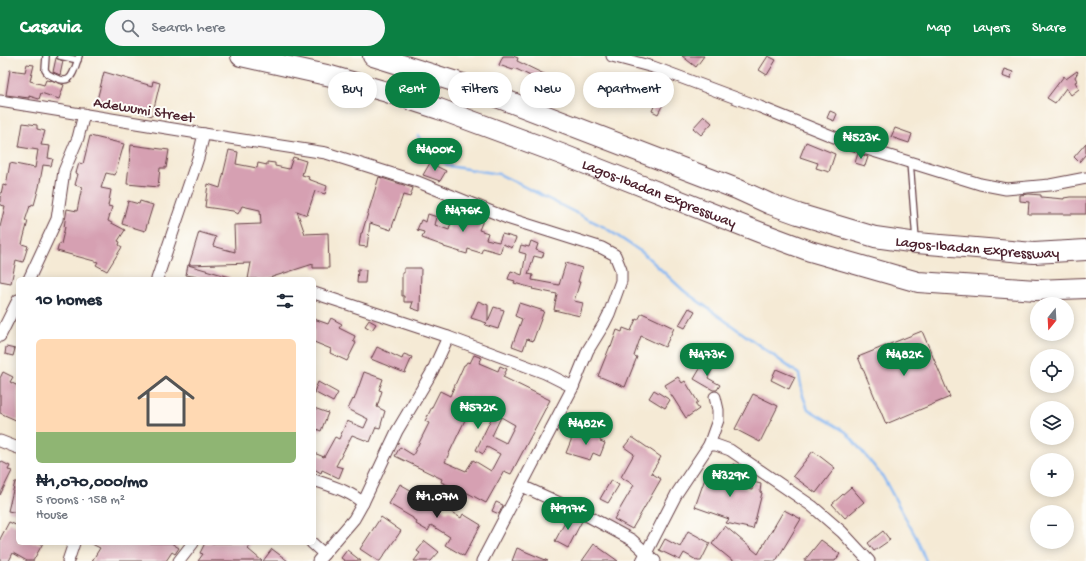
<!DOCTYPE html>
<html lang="en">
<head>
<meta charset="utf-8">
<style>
	:root { --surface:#fff; --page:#f6f6f7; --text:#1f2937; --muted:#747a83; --accent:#0b8043 }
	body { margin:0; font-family:"Gochi Hand",sans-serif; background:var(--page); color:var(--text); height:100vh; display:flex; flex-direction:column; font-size:15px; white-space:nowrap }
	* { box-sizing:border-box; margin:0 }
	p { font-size:13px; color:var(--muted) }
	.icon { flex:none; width:22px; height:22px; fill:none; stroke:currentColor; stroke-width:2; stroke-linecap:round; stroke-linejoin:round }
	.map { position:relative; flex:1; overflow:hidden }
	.side { position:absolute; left:16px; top:221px; width:300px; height:268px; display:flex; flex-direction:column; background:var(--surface); border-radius:6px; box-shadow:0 2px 10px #0003 }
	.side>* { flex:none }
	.hud { position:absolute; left:328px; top:16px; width:380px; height:36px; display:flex; gap:8px }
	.needle { width:26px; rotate:198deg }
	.buttons { position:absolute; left:1030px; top:241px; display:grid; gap:8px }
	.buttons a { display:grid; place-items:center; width:44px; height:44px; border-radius:50%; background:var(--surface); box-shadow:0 2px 10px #0003; font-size:20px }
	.price { position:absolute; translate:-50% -34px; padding:0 9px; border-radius:14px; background:var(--accent); color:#fff; font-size:13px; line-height:26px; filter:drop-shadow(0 1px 2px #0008) }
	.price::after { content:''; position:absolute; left:50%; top:24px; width:12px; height:9px; margin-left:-6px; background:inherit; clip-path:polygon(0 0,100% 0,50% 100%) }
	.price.active { background:#222; color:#fff }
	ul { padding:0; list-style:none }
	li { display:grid; align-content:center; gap:8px; height:212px; padding:0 20px }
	li span { display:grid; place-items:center; height:124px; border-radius:6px; color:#555 }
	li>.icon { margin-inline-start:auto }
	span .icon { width:72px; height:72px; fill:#fffc; stroke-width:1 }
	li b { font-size:17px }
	h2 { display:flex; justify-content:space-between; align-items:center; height:48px; padding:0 20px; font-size:17px }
	.tag { padding:0 14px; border-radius:18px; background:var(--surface); box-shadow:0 2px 10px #0003; font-size:14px; line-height:36px }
	.tag.active { background:var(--accent); color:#fff }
	header { display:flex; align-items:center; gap:24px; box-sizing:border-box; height:56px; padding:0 20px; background:var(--accent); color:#fff }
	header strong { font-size:19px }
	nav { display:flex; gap:22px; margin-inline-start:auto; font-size:14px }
	.search { width:280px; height:36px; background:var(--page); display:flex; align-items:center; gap:10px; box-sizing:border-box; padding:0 14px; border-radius:22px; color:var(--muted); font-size:15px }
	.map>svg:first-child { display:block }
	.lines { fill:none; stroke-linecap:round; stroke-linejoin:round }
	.stream { stroke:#87b8f3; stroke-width:2.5 }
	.building { fill:#d6a0b2; fill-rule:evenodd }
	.lane-casing { stroke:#643d44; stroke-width:8 }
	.street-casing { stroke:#643d44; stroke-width:13 }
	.highway-casing { stroke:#643d44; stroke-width:22 }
	.lane { stroke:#fff; stroke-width:5.5 }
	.street { stroke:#fff; stroke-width:11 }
	.highway { stroke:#fff; stroke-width:20 }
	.labels { text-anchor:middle; stroke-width:4; stroke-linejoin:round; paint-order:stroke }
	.street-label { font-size:15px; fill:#4a1f2b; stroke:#fdfcf7 }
</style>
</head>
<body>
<header>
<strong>Casavia</strong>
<div class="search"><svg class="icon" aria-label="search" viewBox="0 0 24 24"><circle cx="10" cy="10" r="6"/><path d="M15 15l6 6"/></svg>Search here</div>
<nav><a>Map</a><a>Layers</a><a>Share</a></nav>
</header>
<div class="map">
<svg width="1086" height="505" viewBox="0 0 1086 505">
	<rect width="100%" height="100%" fill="#fdfcf7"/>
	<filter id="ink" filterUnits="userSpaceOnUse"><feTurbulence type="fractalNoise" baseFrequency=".025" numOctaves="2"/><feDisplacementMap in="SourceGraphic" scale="8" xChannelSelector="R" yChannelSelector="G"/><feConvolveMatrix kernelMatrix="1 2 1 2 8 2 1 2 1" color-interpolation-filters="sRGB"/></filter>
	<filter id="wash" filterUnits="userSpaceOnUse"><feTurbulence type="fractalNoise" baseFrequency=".012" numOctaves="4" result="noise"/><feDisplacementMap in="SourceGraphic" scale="16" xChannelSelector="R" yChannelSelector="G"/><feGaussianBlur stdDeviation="0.9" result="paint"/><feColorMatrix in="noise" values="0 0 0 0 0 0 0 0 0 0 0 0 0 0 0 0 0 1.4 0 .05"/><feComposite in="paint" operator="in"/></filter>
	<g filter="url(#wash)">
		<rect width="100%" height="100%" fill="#f5ead5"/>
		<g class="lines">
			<!-- stream -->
			<polyline class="stream" points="418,80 448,110 499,118 604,171 643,197 684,235 799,318 803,340 808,353 846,376 883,421 917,483 926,505"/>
		</g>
		<g id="blocks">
			<!-- building -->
			<g class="building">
				<polygon points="503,0 513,0 518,2 517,5 546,19 543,26 514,12 513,14 499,9"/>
				<polygon points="682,0 704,0 696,11"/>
				<polygon points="768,0 776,4 767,19 759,14"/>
				<polygon points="56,2 63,5 60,19 53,16"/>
				<polygon points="27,8 34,9 30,25 44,29 46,24 51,25 51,24 64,29 59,43 41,37 39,43 29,40 29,42 6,39 10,14 25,16"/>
				<polygon points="1004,13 1013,16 1010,23 1002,20"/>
				<polygon points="1077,15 1078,16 1075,21 1077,25 1075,26 1079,33 1071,39 1066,32 1055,47 1047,42 1064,20 1066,23"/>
				<polygon points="104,16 152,30 153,25 160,27 152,60 97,44"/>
				<polygon points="658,41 665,44 658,58 652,55"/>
				<polygon points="830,55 837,58 834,65 827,62"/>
				<polygon points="704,60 712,67 701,79 693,72"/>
				<polygon points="23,67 37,69 37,73 45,75 41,89 50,90 48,102 53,103 51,110 43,109 39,131 34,149 32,148 31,151 30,150 25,165 28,165 22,188 28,190 23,206 16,204 11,227 0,225 0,171 5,150 0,149 0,142 3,129 6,130 10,107 35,112 38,94 19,91"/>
				<polygon points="895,72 912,78 909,87 891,81"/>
				<polygon points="90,80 124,88 115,119 106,117 101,132 111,134 108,150 112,151 108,165 125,174 118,185 120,186 119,189 122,191 107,215 96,209 98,206 57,195 59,188 61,188 65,171 64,171 67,153 77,155 82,131 75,129 78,118 76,117 79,107 83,108"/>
				<polygon points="806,86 835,98 829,116 816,112 818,107 800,101"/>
				<polygon points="1086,87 1086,98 1079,106 1074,101"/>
				<polygon points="131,89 169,94 166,112 160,112 158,131 127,128"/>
				<polygon points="229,94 238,96 236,108 257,112 258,107 267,109 267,106 275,107 275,110 289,113 293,101 306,105 302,119 309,121 308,123 327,130 325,138 315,135 307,159 297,155 305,178 328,177 329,212 313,212 313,208 266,223 248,223 251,207 189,209 199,176 216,181 213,190 235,196 234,169 261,168 260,154 242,150 238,158 233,155 205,151 208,128 220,132"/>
				<polygon points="858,97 868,101 865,110 855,107"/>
				<polygon points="430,107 446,115 440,125 423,119"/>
				<polygon points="379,121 413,132 410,141 403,139 391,174 370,167 367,191 359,190 361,177 362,177"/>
				<polygon points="1029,138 1041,139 1041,141 1064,143 1064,142 1070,141 1086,141 1086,158 1028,158 1029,146 1020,145 1020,139"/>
				<polygon points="128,145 139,148 140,145 153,149 145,175 122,168"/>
				<polygon points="453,150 484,162 479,174 488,177 486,183 499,186 502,178 516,182 512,192 503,188 500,197 483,192 481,197 468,193 467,198 444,191 444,190 422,182 424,176 417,174 421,164 426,166 428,158 437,161 435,169 449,174 453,159 450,158"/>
				<polygon points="531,185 538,188 536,194 544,197 542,202 534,200 528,218 533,219 532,224 559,229 566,207 582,212 578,226 580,226 574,245 583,247 580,260 554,254 557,238 532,233 533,232 514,227 515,225 508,223 511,215 522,219 526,198 519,196 521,189 529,191"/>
				<polygon points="188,209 230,221 229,223 210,223 186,219"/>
				<polygon points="404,212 421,212 420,255 411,252 413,246 404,246 404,240 402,240 402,217 404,217"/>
				<polygon points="358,213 366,214 365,227 357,227"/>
				<polygon points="478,245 488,249 488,265 494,251 504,254 498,273 485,269 487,267 471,262"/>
				<polygon points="519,247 544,255 533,285 527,283 523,294 512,290 522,263 515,260"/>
				<polygon points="689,252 695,255 685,272 679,269"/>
				<polygon points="642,257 674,272 665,291 641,280 634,300 637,301 625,331 598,320 610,290 611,291 617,274 622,276 623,272 631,275 636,263 638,264"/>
				<polygon points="331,262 342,268 339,272 355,280 353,285 356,287 347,305 330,297 331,293 314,286 314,263 328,268"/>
				<polygon points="369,264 376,268 372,274 365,270"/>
				<polygon points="922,275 950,341 886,368 858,301"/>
				<polygon points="6,291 15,293 13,300 5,298"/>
				<polygon points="377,291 402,303 404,298 412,301 405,317 371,303"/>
				<path d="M 474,299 L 482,302 L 479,307 L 498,315 L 500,310 L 507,313 L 503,321 L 550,344 L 511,418 L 504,415 L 486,447 L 464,435 L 464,436 L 441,426 L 442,423 L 395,400 L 400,391 L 413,399 L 429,367 L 425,365 L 440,335 L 450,340 L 464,309 L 465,309 L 467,306 L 470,307 ZM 475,343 L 496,353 L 476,394 L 483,398 L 487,391 L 500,398 L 491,415 L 473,404 L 466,415 L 445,406 ZM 501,361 L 515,369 L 506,387 L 492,380 Z"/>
				<polygon points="704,306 714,310 708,322 720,329 717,334 713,334 694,323"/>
				<polygon points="776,313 795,321 789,333 771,324"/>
				<polygon points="3,316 13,321 10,326 18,330 18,365 0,357 0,322"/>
				<polygon points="364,316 383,323 379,334 382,335 377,351 385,355 380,372 376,371 370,386 352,379 336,410 343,412 339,422 322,414 321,417 314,413 314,397 324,401 335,381 339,383 347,365 364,372 368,363 348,353 353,343 354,344"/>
				<polygon points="678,321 682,327 685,325 698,346 695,348 699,353 686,362 665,329"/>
				<polygon points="318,326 338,337 333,346 314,336"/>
				<polygon points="654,334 670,344 665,352 649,342"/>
				<polygon points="753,338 778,350 760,386 735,373"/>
				<polygon points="314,352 328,357 321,375 314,372"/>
				<polygon points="583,375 601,381 600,385 605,387 600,400 593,397 590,404 566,397 572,382 574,383 577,376 582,378"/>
				<polygon points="632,381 661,401 651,417 661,423 632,473 614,463 634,429 621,421 634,398 624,391"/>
				<polygon points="813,395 835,412 816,437 793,420"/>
				<polygon points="0,405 10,410 8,414 12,415 0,439"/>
				<polygon points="733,408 742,411 735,430 752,434 753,426 761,428 760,436 762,437 753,473 726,467 729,463 695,451 709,411 730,418"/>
				<polygon points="611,424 619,429 608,447 600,443"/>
				<polygon points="15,426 18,426 18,457 8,455"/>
				<polygon points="400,428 414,436 413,438 428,446 431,446 447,456 448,454 461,462 463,458 481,469 464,500 445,489 450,481 431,469 428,475 416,468 417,466 413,463 413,462 389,448"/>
				<polygon points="851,431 864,446 845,462 832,448"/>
				<polygon points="496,446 503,449 499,458 492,455"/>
				<polygon points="784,454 801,463 776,505 733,505 712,488 725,470 758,498"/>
				<polygon points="569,459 582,465 568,492 555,485"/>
				<polygon points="381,461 401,475 380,505 378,505 360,493"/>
				<polygon points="9,466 18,470 18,487 43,487 33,505 27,505 13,497 9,505 0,505 0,483"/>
				<polygon points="688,475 710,487 701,505 698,505 684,497 680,504 659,494 665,483 680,491"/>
				<polygon points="883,475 890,484 874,495 868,487"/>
				<polygon points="821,484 840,498 835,505 804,505"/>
				<polygon points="425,485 439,496 431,505 414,505 420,497 417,495"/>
				<polygon points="90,487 171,487 179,492 175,498 172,496 166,505 92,505 100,492"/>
				<polygon points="205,487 251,487 248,493 262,505 198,505 203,498 200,497"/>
				<polygon points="594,488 618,505 582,505"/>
				<polygon points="517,492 548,505 512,505"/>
				<polygon points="272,493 288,505 263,505"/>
				<polygon points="347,494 361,505 345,505 341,502"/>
			</g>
		</g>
	</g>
	<g filter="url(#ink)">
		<use href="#blocks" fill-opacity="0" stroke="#643d44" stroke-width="1"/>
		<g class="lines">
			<!-- lane casing -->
			<g class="lane-casing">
				<g id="lane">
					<path d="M 46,0 L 45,14 L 48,18 C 72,32 72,20 79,0"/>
					<polyline points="60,0 78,4"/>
					<polyline points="910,106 916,183"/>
				</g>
			</g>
			<!-- street casing -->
			<g class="street-casing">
				<g id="street">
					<polyline points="612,0 653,11 760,51 854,89 980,128 1006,133 1050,129 1086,122"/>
					<polyline points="0,45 204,78 198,102 157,223"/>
					<polyline points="204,78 326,97 418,126 507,162 602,192 615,199 621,214 621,225 609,258 604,268 588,294 573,331 482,505"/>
					<polyline points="29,223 57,163 64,115 78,82 84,58"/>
					<polyline points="314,237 448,281 545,317 573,331"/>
					<polyline points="0,280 18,244"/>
					<polyline points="0,385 18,392"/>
					<polyline points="709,389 716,389 730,394 812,450 842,476 869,505"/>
					<path d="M 314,424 C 331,430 350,435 363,447"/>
					<polyline points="522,430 586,459 632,484 655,505"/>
					<polyline points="312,487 324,498"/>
					<polyline points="68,505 74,487"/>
					<polyline points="179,505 193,487"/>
					<polyline points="318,505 354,463 363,447 397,375 432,316 448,281"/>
					<polyline points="642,505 677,437 709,389 718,364 718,354 715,341"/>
				</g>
			</g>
			<!-- highway casing -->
			<g class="highway-casing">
				<g id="highway">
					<path id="s1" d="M 241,0 L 331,20 L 387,36 L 439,53 L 561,98 L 759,176 L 810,195 L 918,226 L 1036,234 L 1086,232"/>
					<path id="s2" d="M 373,0 L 463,28 L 737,133 L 770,148 L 798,158 L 875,181 L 917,187 L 1034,197 L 1086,194"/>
				</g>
			</g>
			<!-- lane -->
			<use href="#lane" class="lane"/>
			<!-- street -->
			<use href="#street" class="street"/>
			<!-- highway -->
			<use href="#highway" class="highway"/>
		</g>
	</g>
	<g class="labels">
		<!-- street labels -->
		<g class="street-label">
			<text transform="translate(144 53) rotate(9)" y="5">Adewumi Street</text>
			<text dy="5" stroke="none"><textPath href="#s1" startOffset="441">Lagos-Ibadan Expressway</textPath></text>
			<text dy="5" stroke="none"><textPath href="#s2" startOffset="637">Lagos-Ibadan Expressway</textPath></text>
		</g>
	</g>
</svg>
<div class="buttons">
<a><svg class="needle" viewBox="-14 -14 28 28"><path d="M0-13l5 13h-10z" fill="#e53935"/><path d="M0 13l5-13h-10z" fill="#747a83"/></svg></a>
<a><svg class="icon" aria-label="locate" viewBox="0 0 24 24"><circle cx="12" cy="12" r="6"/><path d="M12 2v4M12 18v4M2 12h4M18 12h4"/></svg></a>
<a><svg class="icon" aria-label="layers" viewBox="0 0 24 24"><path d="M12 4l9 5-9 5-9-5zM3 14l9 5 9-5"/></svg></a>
<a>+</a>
<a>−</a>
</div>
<b class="price" style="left:861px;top:104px">₦523K</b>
<b class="price" style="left:435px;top:116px">₦400K</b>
<b class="price" style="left:463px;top:177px">₦476K</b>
<b class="price" style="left:707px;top:321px">₦473K</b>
<b class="price" style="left:904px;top:321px">₦482K</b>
<b class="price" style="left:478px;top:374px">₦572K</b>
<b class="price" style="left:586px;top:390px">₦482K</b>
<b class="price" style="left:730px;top:442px">₦329K</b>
<b class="price active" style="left:437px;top:463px">₦1.07M</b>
<b class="price" style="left:568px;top:475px">₦917K</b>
<div class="hud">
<a class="tag">Buy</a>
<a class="tag active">Rent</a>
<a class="tag">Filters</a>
<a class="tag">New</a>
<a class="tag">Apartment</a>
</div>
<section class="side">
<h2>10 homes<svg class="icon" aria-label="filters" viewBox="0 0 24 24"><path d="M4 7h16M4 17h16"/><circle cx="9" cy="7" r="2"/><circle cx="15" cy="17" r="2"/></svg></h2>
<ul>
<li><span style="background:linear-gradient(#ffd9b3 75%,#8fb573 0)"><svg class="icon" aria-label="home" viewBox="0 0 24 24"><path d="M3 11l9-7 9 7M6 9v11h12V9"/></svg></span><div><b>₦1,070,000/mo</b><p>5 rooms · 158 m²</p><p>House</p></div></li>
</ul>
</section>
</div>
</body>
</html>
